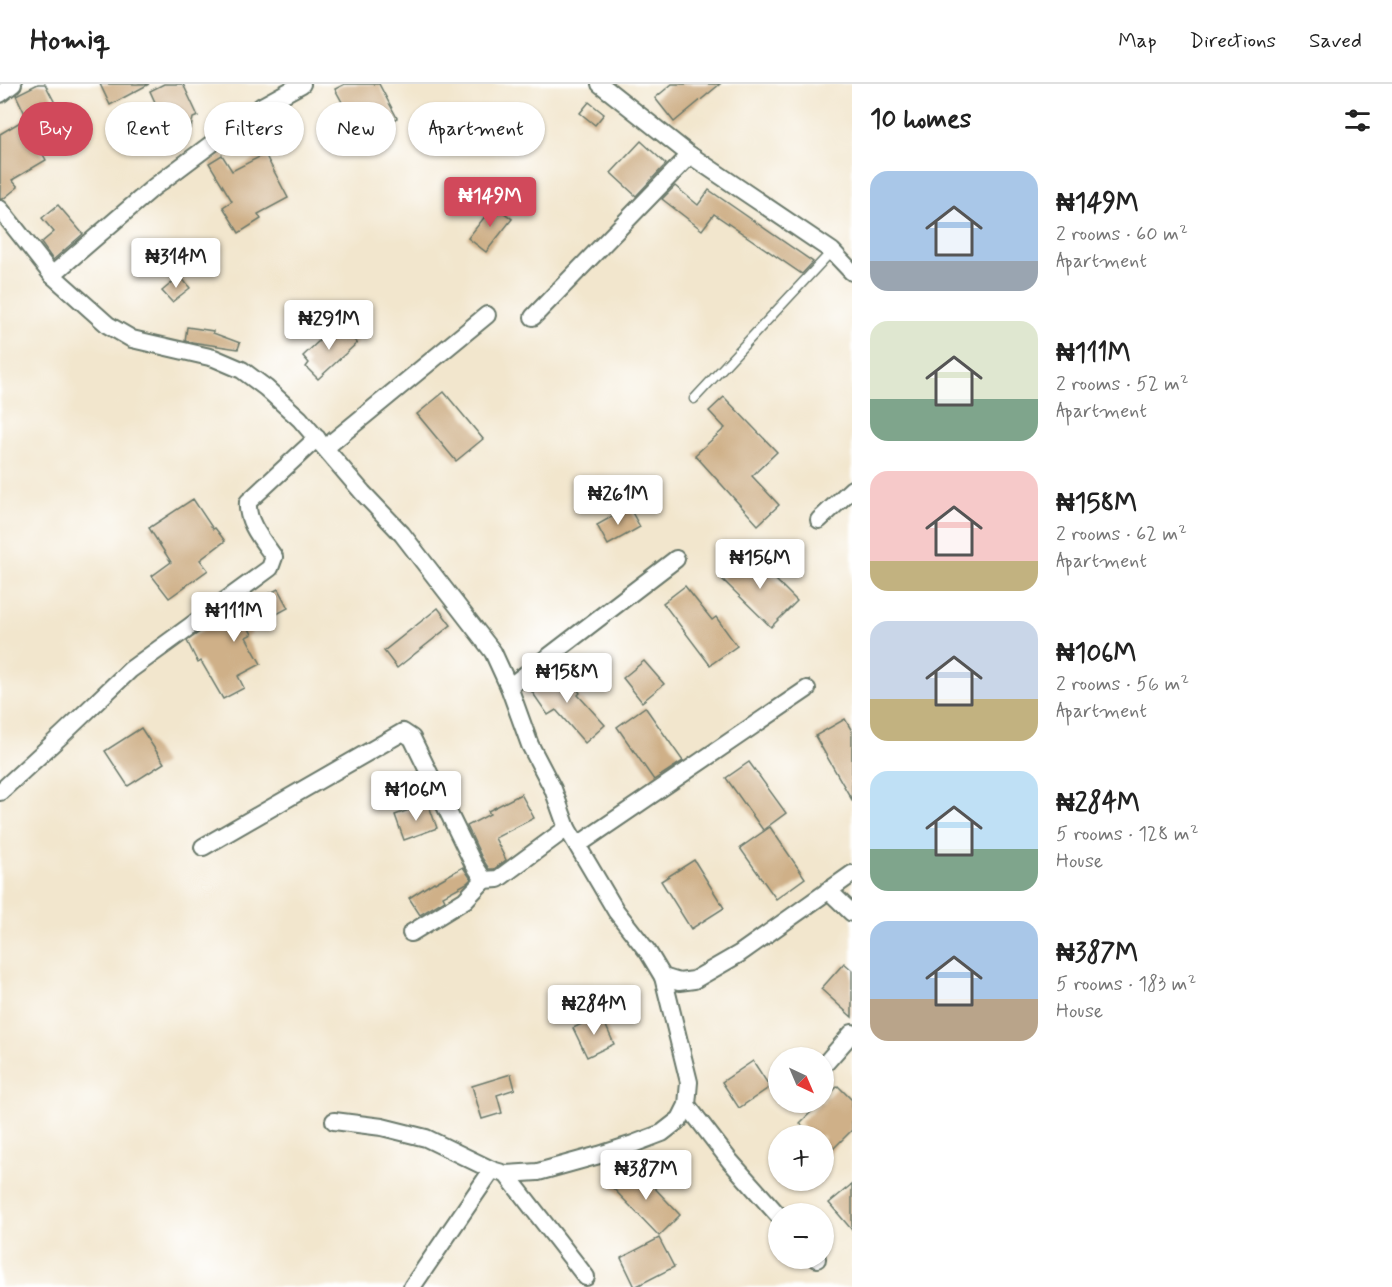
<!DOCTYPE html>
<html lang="en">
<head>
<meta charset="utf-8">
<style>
	:root { --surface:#fff; --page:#f2f2f2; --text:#222; --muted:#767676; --line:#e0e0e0; --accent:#d1495b }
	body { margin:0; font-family:Mynerve,sans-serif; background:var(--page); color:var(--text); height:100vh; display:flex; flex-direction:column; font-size:22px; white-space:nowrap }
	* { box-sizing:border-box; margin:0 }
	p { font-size:20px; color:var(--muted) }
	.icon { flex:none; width:33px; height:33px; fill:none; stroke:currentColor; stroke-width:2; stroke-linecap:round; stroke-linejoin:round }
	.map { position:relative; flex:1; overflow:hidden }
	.panel { display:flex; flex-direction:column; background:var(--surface); width:540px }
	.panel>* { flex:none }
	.hud { position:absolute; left:18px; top:18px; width:570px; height:54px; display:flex; gap:12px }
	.needle { width:39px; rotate:136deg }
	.fabs { position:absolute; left:768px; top:963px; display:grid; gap:12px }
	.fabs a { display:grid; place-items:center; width:66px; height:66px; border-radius:50%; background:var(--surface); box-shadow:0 2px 4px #0004; font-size:30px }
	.price { position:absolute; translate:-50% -51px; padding:0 14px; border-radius:6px; background:#fff; color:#222; font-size:20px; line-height:39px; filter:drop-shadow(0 2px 3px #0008) }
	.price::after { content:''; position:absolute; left:50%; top:36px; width:18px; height:14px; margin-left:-9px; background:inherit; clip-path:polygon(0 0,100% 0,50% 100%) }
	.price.selected { background:var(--accent); color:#fff }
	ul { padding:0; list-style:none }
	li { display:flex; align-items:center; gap:18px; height:150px; padding:0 18px }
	li span { display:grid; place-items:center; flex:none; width:168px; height:120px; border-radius:18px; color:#555 }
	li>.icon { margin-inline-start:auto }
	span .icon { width:72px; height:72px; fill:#fffc; stroke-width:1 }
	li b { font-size:26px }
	h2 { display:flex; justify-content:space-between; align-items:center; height:72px; padding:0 18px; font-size:26px }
	.chip { padding:0 21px; border-radius:27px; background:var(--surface); box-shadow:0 2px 4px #0004; font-size:21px; line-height:54px }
	.chip.selected { background:var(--accent); color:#fff }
	header { display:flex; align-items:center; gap:36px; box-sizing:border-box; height:84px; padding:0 30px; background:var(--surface); border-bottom:2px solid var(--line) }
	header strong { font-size:28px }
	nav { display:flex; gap:33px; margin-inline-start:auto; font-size:21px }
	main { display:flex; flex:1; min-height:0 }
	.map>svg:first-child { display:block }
	.building { fill:#cfb088 }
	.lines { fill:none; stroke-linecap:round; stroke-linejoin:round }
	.lane-casing { stroke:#69786a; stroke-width:11 }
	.street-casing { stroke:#69786a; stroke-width:20 }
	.lane { stroke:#fff; stroke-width:8 }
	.street { stroke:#fff; stroke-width:16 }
</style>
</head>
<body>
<header>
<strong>Homiq</strong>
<nav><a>Map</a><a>Directions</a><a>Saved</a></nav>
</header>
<main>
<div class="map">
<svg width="852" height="1203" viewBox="0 0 852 1203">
	<rect width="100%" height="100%" fill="#fff"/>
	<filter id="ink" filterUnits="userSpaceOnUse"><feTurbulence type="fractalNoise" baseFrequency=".0167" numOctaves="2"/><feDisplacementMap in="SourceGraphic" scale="12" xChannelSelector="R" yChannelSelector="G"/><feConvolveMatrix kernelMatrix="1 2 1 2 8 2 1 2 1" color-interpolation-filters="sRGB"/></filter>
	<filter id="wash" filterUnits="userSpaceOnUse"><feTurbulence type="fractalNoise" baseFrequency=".008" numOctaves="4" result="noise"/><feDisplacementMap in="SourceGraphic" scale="24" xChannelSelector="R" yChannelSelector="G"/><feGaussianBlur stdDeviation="1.35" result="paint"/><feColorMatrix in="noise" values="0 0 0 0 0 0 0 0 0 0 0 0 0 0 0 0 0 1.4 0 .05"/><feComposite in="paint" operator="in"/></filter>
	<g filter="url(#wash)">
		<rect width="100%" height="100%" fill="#f2e6cd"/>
		<g id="blocks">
			<!-- building -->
			<g class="building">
				<polygon points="38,0 45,0 67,42 36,58 46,76 12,96 18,103 3,115 0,115 0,50 27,34 16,11"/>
				<polygon points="100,0 149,0 110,21"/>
				<polygon points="164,0 183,0 198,32 193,34 191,44 179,50 177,45 169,49 150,7"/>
				<polygon points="345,0 379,0 397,34 361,53 335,5"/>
				<polygon points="672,0 720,0 674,38 655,14"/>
				<polygon points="589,18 604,30 595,41 580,29"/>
				<polygon points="641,57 666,80 636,112 611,89"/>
				<polygon points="265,70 288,114 258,130 261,135 239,149 223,123 232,117 209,79 222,71 232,87"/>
				<polygon points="675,102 698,121 709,106 813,178 802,190 714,130 702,146 662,115"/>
				<polygon points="58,121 83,150 53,176 41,159 54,148 42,134"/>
				<polygon points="494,121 512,135 486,168 468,154"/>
				<polygon points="180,192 190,204 172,218 162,207"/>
				<polygon points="338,239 357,259 318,295 306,283 309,279 303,272"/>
				<polygon points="187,243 213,247 213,249 240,259 238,265 185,257"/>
				<polygon points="444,308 483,355 456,377 417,330"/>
				<polygon points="724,313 777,368 752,392 779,421 758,441 695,371 725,344 709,327"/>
				<polygon points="193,415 213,445 215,444 225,457 200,476 208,486 169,514 152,492 171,478 149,444"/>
				<polygon points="629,423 640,443 608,461 597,441"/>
				<polygon points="749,469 797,517 771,543 722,495"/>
				<polygon points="685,502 712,536 716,533 737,562 710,581 663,519"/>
				<polygon points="278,505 288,524 249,545 252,550 246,553 261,580 238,592 244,604 223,615 201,577 198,579 187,557 207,543"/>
				<polygon points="438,524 451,541 397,584 384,567"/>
				<polygon points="644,577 664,600 642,618 623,594"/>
				<polygon points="562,583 580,609 578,611 605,641 585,659 556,626 548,631 530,605"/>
				<polygon points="645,623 683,677 654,696 617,643"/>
				<polygon points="845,635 852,647 852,716 815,652"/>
				<polygon points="141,644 164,679 128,702 105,667"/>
				<polygon points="749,678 786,729 763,746 726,694"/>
				<polygon points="521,710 534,734 495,754 506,776 494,785 489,785 482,774 467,742 490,730 488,727"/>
				<polygon points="428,719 437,744 404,756 395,731"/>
				<polygon points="770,743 805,794 776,815 740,764"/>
				<polygon points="694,776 724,824 691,845 661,797"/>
				<polygon points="463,783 471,795 467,799 443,812 445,816 420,831 409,814 434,798 435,799"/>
				<polygon points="844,879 852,886 852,933 821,905"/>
				<polygon points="601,931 614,960 587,973 573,944"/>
				<polygon points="753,977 770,1003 739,1024 722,998"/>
				<polygon points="511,990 515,1005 497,1011 502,1029 482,1035 472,1002"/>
				<polygon points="838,1002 852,1016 852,1046 824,1074 824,1052 811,1052 800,1039 821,1018 824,1018 824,1016"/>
				<polygon points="634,1082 680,1131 659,1152 611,1102"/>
				<polygon points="852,1100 852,1146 829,1119"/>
				<polygon points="659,1154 674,1183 635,1203 621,1174"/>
			</g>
		</g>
	</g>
	<g filter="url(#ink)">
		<use href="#blocks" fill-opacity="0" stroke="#69786a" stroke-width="1.5"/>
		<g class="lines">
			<!-- lane casing -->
			<g class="lane-casing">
				<polyline id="lane" points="694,315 832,167"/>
			</g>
			<!-- street casing -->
			<g class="street-casing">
				<g id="street">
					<polyline points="600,0 690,71 832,167 852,188"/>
					<polyline points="0,10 13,0"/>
					<polyline points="0,125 52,191 108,241 132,255 214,274 242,286 266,304 300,335 363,409 402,450 493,568 509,603 530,661 553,705 567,744 616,827 648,868 663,893 679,898 694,896 739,870 852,790"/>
					<polyline points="52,191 154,103 262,22 302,0"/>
					<polyline points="533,233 690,71"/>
					<polyline points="325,364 487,231"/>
					<polyline points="819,436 852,405"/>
					<polyline points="509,603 676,475"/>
					<path d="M 0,708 L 63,650 L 130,586 L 270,484 L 274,473 C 263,457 246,438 248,418 L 317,354"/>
					<polyline points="578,761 807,605"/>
					<polyline points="203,763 403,648 412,654 473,779 484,796 498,795 567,744"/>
					<polyline points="828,806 852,829"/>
					<polyline points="411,849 465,816 484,796"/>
					<polyline points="824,981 852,949"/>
					<polyline points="687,1021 730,1077 778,1131"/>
					<polyline points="334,1037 382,1043 426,1054 492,1086 506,1090 538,1088 599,1071 633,1060 662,1049 680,1035 687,1021 689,998 663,893"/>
					<polyline points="506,1090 586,1193"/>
					<polyline points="817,1174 817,1175"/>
					<polyline points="412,1203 492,1086"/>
				</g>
			</g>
			<!-- lane -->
			<use href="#lane" class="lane"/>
			<!-- street -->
			<use href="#street" class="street"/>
		</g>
	</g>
</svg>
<div class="fabs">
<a><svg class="needle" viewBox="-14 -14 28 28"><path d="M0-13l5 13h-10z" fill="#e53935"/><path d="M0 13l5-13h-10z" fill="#767676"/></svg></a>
<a>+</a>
<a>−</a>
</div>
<b class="price selected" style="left:490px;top:144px">₦149M</b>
<b class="price" style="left:176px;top:205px">₦314M</b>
<b class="price" style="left:329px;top:267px">₦291M</b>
<b class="price" style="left:618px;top:442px">₦261M</b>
<b class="price" style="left:760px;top:506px">₦156M</b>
<b class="price" style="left:234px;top:559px">₦111M</b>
<b class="price" style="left:567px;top:620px">₦158M</b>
<b class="price" style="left:416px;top:738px">₦106M</b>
<b class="price" style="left:594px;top:952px">₦284M</b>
<b class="price" style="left:646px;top:1117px">₦387M</b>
<div class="hud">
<a class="chip selected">Buy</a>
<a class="chip">Rent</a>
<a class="chip">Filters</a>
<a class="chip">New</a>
<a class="chip">Apartment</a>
</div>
</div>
<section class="panel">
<h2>10 homes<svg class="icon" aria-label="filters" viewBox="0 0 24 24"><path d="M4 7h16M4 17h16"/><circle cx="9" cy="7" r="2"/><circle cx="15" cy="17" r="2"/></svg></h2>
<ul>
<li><span style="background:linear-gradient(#a9c7e8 75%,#9aa5b1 0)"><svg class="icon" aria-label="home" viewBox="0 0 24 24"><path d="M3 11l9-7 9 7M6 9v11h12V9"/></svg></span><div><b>₦149M</b><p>2 rooms · 60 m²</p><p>Apartment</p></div></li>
<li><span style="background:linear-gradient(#dfe7d0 65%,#7fa58c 0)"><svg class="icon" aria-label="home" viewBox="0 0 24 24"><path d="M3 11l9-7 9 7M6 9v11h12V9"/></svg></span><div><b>₦111M</b><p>2 rooms · 52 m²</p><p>Apartment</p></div></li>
<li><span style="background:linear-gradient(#f6c9c9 75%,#c2b280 0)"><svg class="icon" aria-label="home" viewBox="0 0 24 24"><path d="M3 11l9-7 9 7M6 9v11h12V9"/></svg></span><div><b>₦158M</b><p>2 rooms · 62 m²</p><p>Apartment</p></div></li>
<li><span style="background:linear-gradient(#c9d6e8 65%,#c2b280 0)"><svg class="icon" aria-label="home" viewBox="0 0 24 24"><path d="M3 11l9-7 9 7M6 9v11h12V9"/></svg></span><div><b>₦106M</b><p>2 rooms · 56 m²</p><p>Apartment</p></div></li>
<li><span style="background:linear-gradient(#bfe0f5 65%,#7fa58c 0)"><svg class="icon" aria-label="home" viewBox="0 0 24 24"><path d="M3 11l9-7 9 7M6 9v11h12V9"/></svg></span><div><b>₦284M</b><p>5 rooms · 128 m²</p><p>House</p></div></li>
<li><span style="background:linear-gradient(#a9c7e8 65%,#b9a48a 0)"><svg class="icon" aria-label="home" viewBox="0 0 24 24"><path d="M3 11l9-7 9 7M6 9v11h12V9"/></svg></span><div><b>₦387M</b><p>5 rooms · 183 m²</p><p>House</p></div></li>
</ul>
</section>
</main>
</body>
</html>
